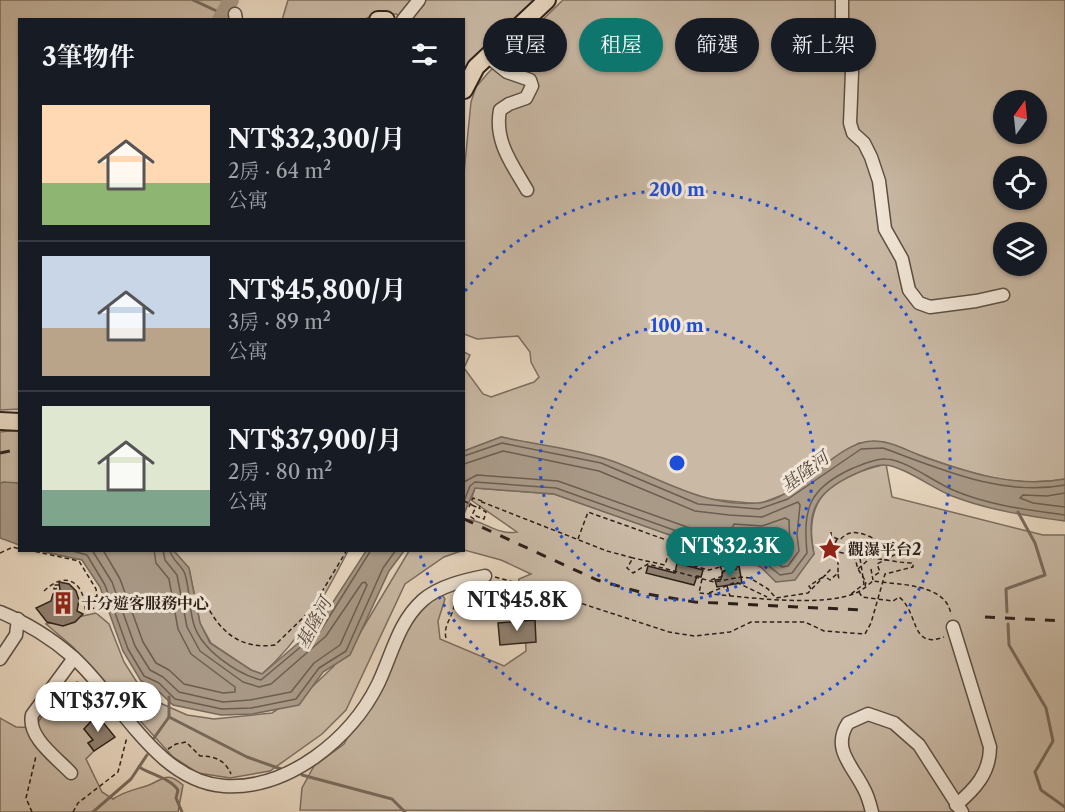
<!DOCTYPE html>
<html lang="zh-TW">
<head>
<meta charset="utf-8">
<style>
	:root { --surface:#171b24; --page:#242831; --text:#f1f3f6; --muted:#9ea1a6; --line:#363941; --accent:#0f766e }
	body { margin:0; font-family:"Libre Caslon Text","Noto Serif TC",serif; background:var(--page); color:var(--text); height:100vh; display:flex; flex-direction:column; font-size:22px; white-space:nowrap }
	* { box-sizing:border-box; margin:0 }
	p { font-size:20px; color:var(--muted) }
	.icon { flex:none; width:33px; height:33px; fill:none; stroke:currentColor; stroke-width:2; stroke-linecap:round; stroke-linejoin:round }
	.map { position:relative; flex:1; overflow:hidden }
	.drawer { position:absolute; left:18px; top:18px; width:447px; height:534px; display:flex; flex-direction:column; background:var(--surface); border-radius:0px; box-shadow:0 2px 4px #0004 }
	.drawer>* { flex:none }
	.guide { position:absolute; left:483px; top:18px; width:492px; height:54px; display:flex; gap:12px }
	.needle { width:39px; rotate:15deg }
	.buttons { position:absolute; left:993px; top:90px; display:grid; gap:12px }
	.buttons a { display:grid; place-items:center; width:54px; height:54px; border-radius:50%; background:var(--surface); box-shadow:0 2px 4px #0004; font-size:30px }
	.price { position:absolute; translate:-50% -51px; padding:0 14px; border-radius:21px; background:#fff; color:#222; font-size:20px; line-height:39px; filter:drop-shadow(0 2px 3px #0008) }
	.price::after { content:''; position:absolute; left:50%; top:36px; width:18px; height:14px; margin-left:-9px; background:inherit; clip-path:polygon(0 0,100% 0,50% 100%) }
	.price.selected { background:var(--accent); color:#fff }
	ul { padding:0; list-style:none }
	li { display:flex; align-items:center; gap:18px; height:150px; padding:0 24px }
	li+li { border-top:2px solid var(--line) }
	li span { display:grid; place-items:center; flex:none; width:168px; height:120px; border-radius:0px; color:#555 }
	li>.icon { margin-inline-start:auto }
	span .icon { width:72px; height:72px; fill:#fffc; stroke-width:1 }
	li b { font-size:26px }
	h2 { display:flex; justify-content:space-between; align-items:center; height:72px; padding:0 24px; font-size:26px }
	.pill { padding:0 21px; border-radius:27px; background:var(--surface); box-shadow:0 2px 4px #0004; font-size:21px; line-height:54px }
	.pill.selected { background:var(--accent); color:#fff }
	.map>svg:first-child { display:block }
	.green { fill:#c9b9a5; stroke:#7b6d60; stroke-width:1.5; fill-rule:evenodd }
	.water { fill:#a99a88; stroke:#776a5c; stroke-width:1.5 }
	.pier { fill:#e9d8c1 }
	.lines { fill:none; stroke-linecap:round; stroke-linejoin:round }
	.shore { stroke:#6b5e51; stroke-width:1.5 }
	.stream { stroke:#776a5c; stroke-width:3 }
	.river { stroke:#a99a88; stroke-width:16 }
	.building { fill:#8f8071; stroke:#2d211a; stroke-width:1.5 }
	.minor-casing { stroke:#5c4f44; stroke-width:15 }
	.major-casing { stroke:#2d211a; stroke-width:20 }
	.path { stroke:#2d211a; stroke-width:1.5; stroke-dasharray:4.5 3; stroke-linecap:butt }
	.minor { stroke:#f1e6d7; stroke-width:12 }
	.major { stroke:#e9d8c1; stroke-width:16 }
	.rail { stroke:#2d211a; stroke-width:3; stroke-dasharray:10 10; stroke-linecap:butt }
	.path-bridge { stroke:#2d211a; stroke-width:1.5; stroke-dasharray:4.5 3; stroke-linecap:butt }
	.ring { fill:none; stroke:#1d4ed8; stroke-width:3; stroke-dasharray:3 6 }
	.labels { text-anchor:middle; stroke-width:6; stroke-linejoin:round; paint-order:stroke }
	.poi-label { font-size:16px; font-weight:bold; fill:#2d211a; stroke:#f1e6d7; text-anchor:start }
	.water-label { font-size:18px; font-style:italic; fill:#584b40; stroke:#f1e6d7 }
	.centre { fill:#1d4ed8; stroke:#f1e6d7; stroke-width:3 }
	.ring-label { font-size:18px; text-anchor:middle; font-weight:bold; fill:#1d4ed8; stroke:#f1e6d7; stroke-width:6; stroke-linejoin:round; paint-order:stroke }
</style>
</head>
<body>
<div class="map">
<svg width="1065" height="812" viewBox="0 0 1065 812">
	<rect width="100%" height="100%" fill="#e9d8c1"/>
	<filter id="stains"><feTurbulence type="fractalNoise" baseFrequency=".00333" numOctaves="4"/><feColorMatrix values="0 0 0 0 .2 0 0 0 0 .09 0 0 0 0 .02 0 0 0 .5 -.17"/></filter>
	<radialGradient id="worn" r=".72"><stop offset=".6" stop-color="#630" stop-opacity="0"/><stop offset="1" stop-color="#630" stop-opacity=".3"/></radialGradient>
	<!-- green -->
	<g class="green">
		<polygon points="0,0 230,0 229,19 20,20 19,409 0,410"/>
		<polygon points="288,0 541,0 464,81 464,20 405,19 396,14 376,14 365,19 282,20"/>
		<path d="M 563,0 L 1065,0 L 1065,479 C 1002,491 942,463 884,442 L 859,443 L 785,494 L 759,504 L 700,498 L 603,458 L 501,437 L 464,451 L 464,352 L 470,355 L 464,368 L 483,394 L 491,397 L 534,382 L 539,377 L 531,362 L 530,352 L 518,336 L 477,339 L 464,334 L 464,173 L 471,102 L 476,87 L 488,73 ZM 1004,100 L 1036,100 L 1036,134 L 1004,134 ZM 1004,166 L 1036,166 L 1036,200 L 1004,200 ZM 1004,232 L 1036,232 L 1036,266 L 1004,266 Z"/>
		<polygon points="19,430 19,483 0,484 0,432"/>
		<path d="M 886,464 L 892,497 L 1043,535 L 1065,535 L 1065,812 L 300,810 L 302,788 L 314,766 L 344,744 L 367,702 L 391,638 L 437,587 L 445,599 L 438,621 L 440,639 L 504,666 L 526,651 L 525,627 L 515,601 L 519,579 L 531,574 L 501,560 L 464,550 L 464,519 C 483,519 497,536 517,532 L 471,500 L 475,488 L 554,494 L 690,542 L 724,551 L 761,567 L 776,582 L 814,554 C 802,496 833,477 886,464 Z"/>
		<path d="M 174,551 L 348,551 C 325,596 301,640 262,674 L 251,670 L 211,643 L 200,623 L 189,568 Z"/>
		<polygon points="409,551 461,551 444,557 405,584 346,710 322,734 270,771 230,778 198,773 173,757 73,647 46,624 96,613 109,624 124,662 138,684 160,703 187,715 214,719 272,713 313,686 333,667 357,638"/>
		<path d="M 77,682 C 89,686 103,696 103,710 L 84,729 L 93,740 L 88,743 L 94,751 L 86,759 L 102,792 L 113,799 C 127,790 135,790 149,785 C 165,778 167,772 183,785 L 178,812 L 0,812 L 0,718 L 16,727 L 36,728 C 44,707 57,694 77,682 Z"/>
	</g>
	<!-- water -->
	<g class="water">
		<path d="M 501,437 C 534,444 570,448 603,458 C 655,474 700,508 758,503 C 798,500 835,442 872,441 C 889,440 908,451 924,457 C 969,473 1016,488 1065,479 L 1065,521 C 1027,516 988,510 952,496 C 934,489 903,466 885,465 C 876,464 863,470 855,474 C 815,492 805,512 814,554 L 795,580 L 776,582 L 761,567 L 724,551 L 684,540 L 554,494 L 475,488 L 464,514 L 464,451 Z"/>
		<polygon points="3,482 19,483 19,545 0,538 0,484"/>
		<polygon points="40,551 174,551 189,568 200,623 210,643 251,670 262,674 317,627 366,551 404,551 389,571 350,655 323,672 299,705 252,714 221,715 173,705 155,688 141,681 123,651 100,587 82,560"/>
	</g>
	<!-- pier -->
	<polygon class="pier" points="199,594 200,602 106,610 106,602"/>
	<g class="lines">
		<!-- shore -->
		<g class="shore">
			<path d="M 464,456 L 502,443 L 601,463 L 698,504 L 759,509 L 788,499 L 861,449 L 883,448 C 941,469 1002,497 1065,485"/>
			<polyline points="464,464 503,451 599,471 695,511 729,515 762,517 798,502 800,505 797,535 799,551 788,566 782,567 768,555 729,538 687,527 558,481 477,475 464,482"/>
			<polyline points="1065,493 1047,496 1023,495 1020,498 1033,503 1065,507"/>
			<path d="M 464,501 L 470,486 L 475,482 L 556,488 L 685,534 L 726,545 L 764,562 L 780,575 L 792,573 L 807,553 C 803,509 808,489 851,469 C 861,465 875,458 886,459 C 906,460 934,482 953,490 C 987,505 1028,510 1065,515"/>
			<polygon points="785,518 789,520 790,549 784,555 732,528 734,524 762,526"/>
			<polyline points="69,550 87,555 105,585 128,649 144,676 159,683 175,699 222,709 251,708 296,699 319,668 346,651 383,568 396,550"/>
			<polyline points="92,550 112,582 135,646 150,670 163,677 179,692 223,702 250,700 291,692 314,663 340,645 367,585 365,582 362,583 326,636 271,684 259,687 243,682 200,651 187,627 177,575 165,560 163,550"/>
			<polyline points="103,550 120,579 143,642 156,663 169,670 184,684 223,693 235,692 235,687 191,654 178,629 169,579 156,563 154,550"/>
			<path d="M 170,550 C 171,560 182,565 185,574 C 190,591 189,609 194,625 C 202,650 237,674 261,680 L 321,630 L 371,550"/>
		</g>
		<!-- stream -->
		<g class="stream">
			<polyline points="193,0 223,14"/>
			<polyline points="1007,612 1006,589 1045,575 1035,543 1018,512"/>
			<polyline points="1008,624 1009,645 1046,708 1053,741 1035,772 1041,790 1065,807"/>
			<polyline points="169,717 247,757 281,769"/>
			<polyline points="154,738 169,717 169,697"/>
			<path d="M 139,767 C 152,775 170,778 178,790 L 176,798 L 182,812"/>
			<polyline points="302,775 392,799 405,812"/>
			<polyline points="93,812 131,779 147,755"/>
		</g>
		<!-- river -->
		<polyline class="river" points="220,20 231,0"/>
	</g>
	<!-- building -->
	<g class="building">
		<polygon points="677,563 703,570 701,577 697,576 694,585 646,573 648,566 675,573"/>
		<polygon points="739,566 742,583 717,587 715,580 721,579 723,571"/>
		<polygon points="59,582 69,584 76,591 79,600 77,611 83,614 75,622 63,626 47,622 36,608 51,601 53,594 60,590"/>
		<polygon points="535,620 536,642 500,645 498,623"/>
		<polygon points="97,715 115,737 94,751 88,743 93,740 84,729"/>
	</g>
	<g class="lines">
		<!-- minor casing -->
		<g class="minor-casing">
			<g id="minor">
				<polyline points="842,0 842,40 852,72 850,123 853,133 864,143 871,157 879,181 885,229 902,259 909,290 919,303 930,307 976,301 1003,295"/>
				<polyline points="235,14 236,20"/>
				<polyline points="403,20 419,0"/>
				<path d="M 487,56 L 507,72 L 530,80 L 532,86 L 526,98 L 509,104 L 500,110 C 494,141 512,164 527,190"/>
				<path d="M 0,612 C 27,623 51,638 73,657 C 120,699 156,781 224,786 C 288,790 351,739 378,684 C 392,655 398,622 423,600 C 439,586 465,580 485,576"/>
				<path d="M 953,627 L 990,747 C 990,773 975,789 956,805"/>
				<polyline points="0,659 16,635 18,619"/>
				<path d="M 71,773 C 57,758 27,737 32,715 L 74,658"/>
				<path d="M 872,812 C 870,804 868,796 864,789 C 853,766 831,749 848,723 L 868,714 L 894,723 L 919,745 L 962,812"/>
			</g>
		</g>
		<!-- major casing -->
		<g class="major-casing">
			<g id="major">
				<polyline points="378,20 386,20"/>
				<polyline points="464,90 476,67 547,0"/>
				<polyline points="0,421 20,422"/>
			</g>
		</g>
		<!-- path -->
		<g class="path">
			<polyline points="472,505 476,507 471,517 474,519 476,516 484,519 486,512 479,508 482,502 607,551 633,558 627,568 633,573 648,564 714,582 741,577 750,578 768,589 776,598 808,593 831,569"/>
			<polyline points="469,507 473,498 482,501"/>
			<path d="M 831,532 L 831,536 L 840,540 C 851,526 866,535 879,541 L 880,547 L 899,544 L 902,547 L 900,552 L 877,564 L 880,572 L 872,577"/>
			<polyline points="578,539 588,512 672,542 665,565 633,558"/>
			<polyline points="691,549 718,557 722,572"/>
			<polyline points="28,550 79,561 96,589 97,596 85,602"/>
			<polyline points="832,550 837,539"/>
			<polyline points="832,551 854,555 858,569 866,582 865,586"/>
			<polyline points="0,553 13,547 20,549"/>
			<polyline points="854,555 866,553"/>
			<polyline points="686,564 709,570 731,564 732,570"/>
			<polyline points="858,569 867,561 867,553 873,540"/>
			<polyline points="871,569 873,580"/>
			<polyline points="838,574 839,580"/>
			<polyline points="495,577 525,585"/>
			<polyline points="827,578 830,580 838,573 838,561 832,552"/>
			<path d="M 702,579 L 699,593 C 740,596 822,609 858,592 C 864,589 869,584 873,581 C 898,585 947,583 951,615"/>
			<polyline points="711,580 723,576 722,572 737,569"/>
			<polyline points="59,585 54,585 54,589 59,588"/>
			<polyline points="727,586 730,596"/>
			<polyline points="811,589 809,586 826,575"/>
			<path d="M 44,591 C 66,570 84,582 85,609 L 204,599 C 218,631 240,650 275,645 L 311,610 L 347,550"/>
			<path d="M 859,592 L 862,597 L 893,601 L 899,597 C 919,612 910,650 944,637"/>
			<polyline points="709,593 736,582 767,597"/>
			<path d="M 446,638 C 442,622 459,613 453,595"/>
			<path d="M 168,749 L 176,744 L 186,742 L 200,756 C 215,756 225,760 231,774"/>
			<polyline points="32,812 26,798 36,756"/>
			<polyline points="73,812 78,803 118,772 127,737"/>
		</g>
		<!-- minor -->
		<use href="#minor" class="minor"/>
		<!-- major -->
		<use href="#major" class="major"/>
		<!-- rail -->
		<g class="rail">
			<polyline points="0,453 20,449"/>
			<polyline points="464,519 597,580 647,594 695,602 862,610"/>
			<polyline points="985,617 1065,621"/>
		</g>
		<!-- path-bridge -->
		<g class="path-bridge">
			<polyline points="464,501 472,505"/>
			<path d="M 525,585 L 669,632 L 694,636 L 730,632 L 751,622 L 805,622 L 824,631 L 865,634 L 871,623 L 885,574 L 913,567 L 913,563 C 894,563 879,557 860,558 L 864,584 L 851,594"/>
		</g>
	</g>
	<!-- distance rings -->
	<g class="ring">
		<circle cx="677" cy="463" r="137"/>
		<path d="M465 291A273 273 0 1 1 419 552"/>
	</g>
	<!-- icons -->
	<defs>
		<g id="sight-bare" transform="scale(1.8)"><path d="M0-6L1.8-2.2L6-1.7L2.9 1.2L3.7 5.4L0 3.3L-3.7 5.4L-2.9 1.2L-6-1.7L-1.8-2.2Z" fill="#8f2418" stroke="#f1e6d7" stroke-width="2.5" paint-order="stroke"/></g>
		<g id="building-bare" transform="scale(1.8)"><path d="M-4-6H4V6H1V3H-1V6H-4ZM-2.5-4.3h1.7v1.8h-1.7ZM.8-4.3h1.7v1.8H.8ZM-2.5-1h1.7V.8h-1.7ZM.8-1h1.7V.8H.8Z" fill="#8f2418" stroke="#f1e6d7" stroke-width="2.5" paint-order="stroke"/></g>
	</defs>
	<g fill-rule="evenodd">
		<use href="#sight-bare" x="830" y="549"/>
		<use href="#building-bare" x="63" y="603"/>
	</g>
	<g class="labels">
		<!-- poi labels -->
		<g class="poi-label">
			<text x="848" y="555">觀瀑平台2</text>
			<text x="81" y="609">十分遊客服務中心</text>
		</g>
		<!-- water labels -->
		<g class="water-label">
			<text transform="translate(805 472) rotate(-37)" y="6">基隆河</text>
			<text transform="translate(314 623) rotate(-62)" y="6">基隆河</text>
		</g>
	</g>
	<circle cx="677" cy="463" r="9" class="centre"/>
	<g class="ring-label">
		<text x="677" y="196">200 m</text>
		<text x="677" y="332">100 m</text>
	</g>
	<rect width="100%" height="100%" filter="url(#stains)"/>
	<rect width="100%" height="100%" fill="url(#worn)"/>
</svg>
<div class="buttons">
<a><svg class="needle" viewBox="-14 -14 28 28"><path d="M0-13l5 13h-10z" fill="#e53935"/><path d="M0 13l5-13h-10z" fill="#9ea1a6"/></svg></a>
<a><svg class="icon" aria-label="locate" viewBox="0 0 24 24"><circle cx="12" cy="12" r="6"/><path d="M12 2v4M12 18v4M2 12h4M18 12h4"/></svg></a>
<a><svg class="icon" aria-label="layers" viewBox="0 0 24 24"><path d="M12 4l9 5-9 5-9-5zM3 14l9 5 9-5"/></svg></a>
</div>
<b class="price selected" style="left:730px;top:578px">NT$32.3K</b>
<b class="price" style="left:517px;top:632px">NT$45.8K</b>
<b class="price" style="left:98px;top:733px">NT$37.9K</b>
<div class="guide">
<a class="pill">買屋</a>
<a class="pill selected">租屋</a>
<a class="pill">篩選</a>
<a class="pill">新上架</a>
</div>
<section class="drawer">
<h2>3筆物件<svg class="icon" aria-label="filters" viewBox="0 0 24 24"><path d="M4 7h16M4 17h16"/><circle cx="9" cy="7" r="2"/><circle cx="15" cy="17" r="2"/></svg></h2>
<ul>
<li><span style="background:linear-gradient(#ffd9b3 65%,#8fb573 0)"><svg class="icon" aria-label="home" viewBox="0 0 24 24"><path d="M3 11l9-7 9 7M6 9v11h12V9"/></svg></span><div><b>NT$32,300/月</b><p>2房 · 64 m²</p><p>公寓</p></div></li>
<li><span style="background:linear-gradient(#c9d6e8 60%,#b9a48a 0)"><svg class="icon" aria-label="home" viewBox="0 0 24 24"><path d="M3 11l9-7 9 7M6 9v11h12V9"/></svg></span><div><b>NT$45,800/月</b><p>3房 · 89 m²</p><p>公寓</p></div></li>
<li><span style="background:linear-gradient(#dfe7d0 70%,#7fa58c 0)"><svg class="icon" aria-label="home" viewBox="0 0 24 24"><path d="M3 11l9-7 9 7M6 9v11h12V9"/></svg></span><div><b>NT$37,900/月</b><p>2房 · 80 m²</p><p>公寓</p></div></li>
</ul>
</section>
</div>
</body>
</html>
